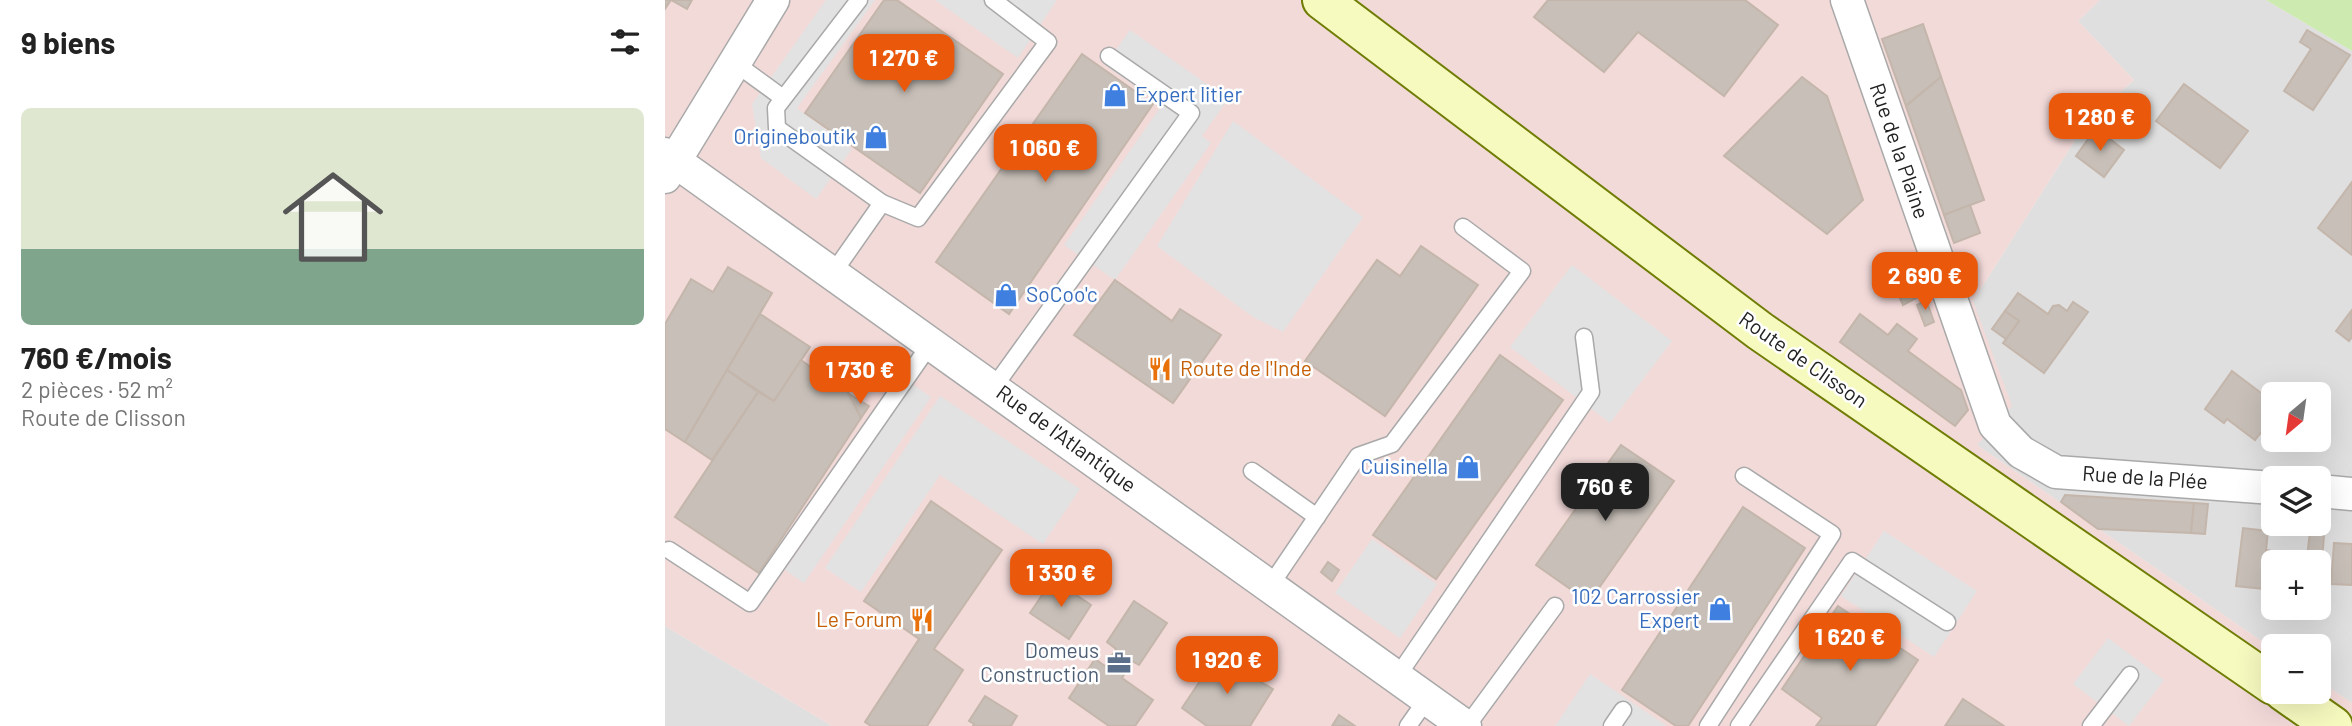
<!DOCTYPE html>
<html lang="fr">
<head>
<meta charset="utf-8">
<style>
	:root { --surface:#fff; --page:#f6f6f6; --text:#222; --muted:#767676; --line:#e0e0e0; --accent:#ea580c }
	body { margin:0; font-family:Barlow,sans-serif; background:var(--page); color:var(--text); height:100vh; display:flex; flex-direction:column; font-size:26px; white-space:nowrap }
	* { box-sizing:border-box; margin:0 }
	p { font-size:23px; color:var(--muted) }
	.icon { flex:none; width:38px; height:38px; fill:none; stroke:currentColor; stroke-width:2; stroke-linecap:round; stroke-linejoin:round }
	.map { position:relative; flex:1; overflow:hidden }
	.details { display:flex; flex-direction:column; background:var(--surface); width:665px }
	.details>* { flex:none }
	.needle { width:46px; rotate:209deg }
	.buttons { position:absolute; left:1596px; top:382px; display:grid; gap:14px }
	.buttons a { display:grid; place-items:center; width:70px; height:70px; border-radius:10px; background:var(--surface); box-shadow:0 7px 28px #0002; font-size:35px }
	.price { position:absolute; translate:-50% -60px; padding:0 16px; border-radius:14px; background:var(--accent); color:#fff; font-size:23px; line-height:46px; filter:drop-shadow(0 2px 4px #0008) }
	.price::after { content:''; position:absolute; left:50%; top:42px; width:21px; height:16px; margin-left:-10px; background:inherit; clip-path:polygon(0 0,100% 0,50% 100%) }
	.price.on { background:#222; color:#fff }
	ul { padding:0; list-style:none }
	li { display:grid; align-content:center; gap:14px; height:371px; padding:0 21px }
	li+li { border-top:2px solid var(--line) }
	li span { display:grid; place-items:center; height:217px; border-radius:10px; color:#555 }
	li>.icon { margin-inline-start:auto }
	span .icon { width:126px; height:126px; fill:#fffc; stroke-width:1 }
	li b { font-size:30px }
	h2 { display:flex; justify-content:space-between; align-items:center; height:84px; padding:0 21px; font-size:30px }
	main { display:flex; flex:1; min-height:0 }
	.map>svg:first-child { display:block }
	.residential { fill:#e0dfdf; fill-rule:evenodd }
	.commercial { fill:#f2dad9 }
	.grass { fill:#cdebb0 }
	.parking { fill:#e2e2e2 }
	.building { fill:#c7bfb8; stroke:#c4b6ab; stroke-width:2 }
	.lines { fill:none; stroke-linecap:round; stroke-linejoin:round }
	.service-casing { stroke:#a9a9a9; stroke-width:19 }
	.minor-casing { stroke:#a9a9a9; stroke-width:35 }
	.secondary-casing { stroke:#707d05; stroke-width:42 }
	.service { stroke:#fff; stroke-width:16 }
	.minor { stroke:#fff; stroke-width:32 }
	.secondary { stroke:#f7fabf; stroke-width:38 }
	.labels { text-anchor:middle; stroke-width:5; stroke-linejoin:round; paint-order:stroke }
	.shop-label { font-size:21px; fill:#366cbe; stroke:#fff; text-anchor:end }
	.street-label { font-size:21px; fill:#222; stroke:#fff }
	.food-label { font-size:21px; fill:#c56008; stroke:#fff; text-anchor:start }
	.service-label { font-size:21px; fill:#4e5e75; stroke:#fff; text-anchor:end }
</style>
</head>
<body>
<main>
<section class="details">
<h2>9 biens<svg class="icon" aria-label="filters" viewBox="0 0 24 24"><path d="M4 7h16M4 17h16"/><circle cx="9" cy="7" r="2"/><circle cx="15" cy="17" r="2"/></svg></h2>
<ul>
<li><span style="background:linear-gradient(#dfe7d0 65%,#7fa58c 0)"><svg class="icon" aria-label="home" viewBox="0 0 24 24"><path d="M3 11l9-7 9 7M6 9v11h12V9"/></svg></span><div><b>760 €/mois</b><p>2 pièces · 52 m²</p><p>Route de Clisson</p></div></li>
</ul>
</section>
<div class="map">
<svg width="1687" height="726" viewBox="0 0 1687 726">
	<rect width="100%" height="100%" fill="#f2efe9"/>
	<!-- residential -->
	<g class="residential">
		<path d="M 1435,0 L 1601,0 L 1687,51 L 1687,703 L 1654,681 L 1654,646 L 1608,646 L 1608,649 L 1312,445 L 1308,301 L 1421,123 L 1469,80 L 1413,21 ZM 1608,394 L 1654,394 L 1654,439 L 1608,439 ZM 1608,478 L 1654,478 L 1654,523 L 1608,523 ZM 1608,562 L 1654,562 L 1654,607 L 1608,607 Z"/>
		<polygon points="0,626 167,726 0,726"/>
	</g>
	<!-- commercial -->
	<polygon class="commercial" points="0,0 1435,0 1413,21 1469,80 1421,123 1308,301 1347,406 1312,445 1608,649 1608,691 1654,691 1654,681 1687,703 1687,726 167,726 0,626"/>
	<!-- grass -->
	<polygon class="grass" points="1601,0 1687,0 1687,51"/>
	<!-- parking -->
	<g class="parking">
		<polygon points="161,0 210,0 132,108 187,149 151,199 96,158 87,104"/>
		<polygon points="270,0 392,0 353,58"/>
		<polygon points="465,30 563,99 537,136 546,143 450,280 399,245 497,105 440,65"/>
		<polygon points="568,121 698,217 618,332 588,317 492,246"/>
		<polygon points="907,265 1007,341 945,423 845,347"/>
		<polygon points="248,385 266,397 139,583 120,570"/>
		<polygon points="275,396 415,489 378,544 275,475 196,592 160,568"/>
		<polygon points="1219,531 1312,591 1269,657 1176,596"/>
		<polygon points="707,539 772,584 735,638 670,593"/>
		<polygon points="1443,638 1499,680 1464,726 1408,684"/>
		<polygon points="925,674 1002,726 890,726"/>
	</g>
	<!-- building -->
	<g class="building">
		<polygon points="0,0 27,0 22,9 6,0 0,9"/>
		<polygon points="219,0 232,0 338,74 255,193 140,113"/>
		<polygon points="883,0 1080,0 1113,25 1059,96 973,32 939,72 869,17"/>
		<polygon points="1258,24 1276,77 1241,106 1217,39"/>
		<polygon points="1642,30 1685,55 1648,110 1619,91 1646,49 1635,42"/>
		<polygon points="417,54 488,104 344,314 271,262"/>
		<polygon points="1137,77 1162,96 1198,200 1162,234 1059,156"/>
		<polygon points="1276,77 1319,200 1279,215 1241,106"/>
		<polygon points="1519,84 1583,131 1555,168 1491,121"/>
		<polygon points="1431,128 1459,150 1439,177 1411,156"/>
		<polygon points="1687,182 1687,255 1653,228"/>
		<polygon points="1305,205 1315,233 1289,243 1279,215"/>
		<polygon points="756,246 813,285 720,416 640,361 712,260 735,276"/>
		<polygon points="63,267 107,293 20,442 0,429 0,324 26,279 48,292"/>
		<polygon points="450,280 507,321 515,309 556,335 508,403 409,335"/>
		<polygon points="1248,290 1251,298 1238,305 1234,296"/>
		<polygon points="1353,293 1383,314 1388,306 1394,305 1402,311 1408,302 1423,312 1379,373 1338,343 1354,321 1340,311"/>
		<polygon points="1260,297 1269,322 1260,326 1252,305 1256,303 1255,299"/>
		<polygon points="1340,311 1354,321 1341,339 1327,329"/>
		<polygon points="1686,311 1687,337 1684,341 1671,331"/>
		<polygon points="95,314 145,347 109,401 62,370"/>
		<polygon points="1195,314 1223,335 1232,324 1252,339 1243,351 1296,390 1303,410 1290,426 1175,342"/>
		<polygon points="835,355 898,400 771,579 708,535"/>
		<polygon points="136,360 162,379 174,374 196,418 94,573 10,517 93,392 109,401"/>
		<polygon points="62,370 93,392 47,460 20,442"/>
		<polygon points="1567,371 1608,402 1608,417 1590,440 1562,419 1559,423 1540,409"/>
		<polygon points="184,394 204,406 196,418"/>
		<polygon points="956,445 1009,481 924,602 871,565"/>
		<polygon points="1400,495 1529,503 1526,533 1433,529 1396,502"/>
		<polygon points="266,501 337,550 269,649 298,670 262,726 206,726 200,722 254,639 199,601"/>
		<polygon points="1529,503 1543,504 1540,534 1526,533"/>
		<polygon points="1078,507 1140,548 1023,726 1011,726 957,690"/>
		<polygon points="1654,512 1661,512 1654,595 1654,562 1608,562 1608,590 1571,586 1578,528 1603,531 1601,550 1642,557 1646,523 1654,523"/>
		<polygon points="1669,543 1687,544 1687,585 1666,584"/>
		<polygon points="663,562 674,570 667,581 656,572"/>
		<polygon points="388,579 426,605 404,639 365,613"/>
		<polygon points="469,601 502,623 474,665 467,661 457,678 488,700 470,726 444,726 404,698 430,659 440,666 451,649 442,642"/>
		<polygon points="1173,606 1253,660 1210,726 1151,726 1157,718 1117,689"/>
		<polygon points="553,654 574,667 575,664 590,673 587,677 608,689 585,726 542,726 517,708"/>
		<polygon points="320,696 352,716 346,726 308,726 309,724 304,721"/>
		<polygon points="1298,699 1339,726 1280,726"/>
		<polygon points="674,715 690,726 667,726"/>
	</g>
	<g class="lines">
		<!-- service casing -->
		<g class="service-casing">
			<g id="service">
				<polyline points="194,0 111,108 112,128 217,203 253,218 383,42 328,0"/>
				<polyline points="70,63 118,98"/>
				<polyline points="168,273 217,203"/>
				<polyline points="329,387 526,113 444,56"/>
				<polyline points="587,471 652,517"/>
				<polyline points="4,550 85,603 266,343"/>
				<polyline points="605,586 693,456 727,444 857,271 798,227"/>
				<polyline points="732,677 926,392 919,337"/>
				<polyline points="743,726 762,699"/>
				<polyline points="802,726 890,606"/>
				<polyline points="947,726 958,710"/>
				<polyline points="1043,726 1167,534 1079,476"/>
				<polyline points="1074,726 1187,561 1282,622"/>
				<polyline points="1426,726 1465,675"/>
			</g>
		</g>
		<!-- minor casing -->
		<g class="minor-casing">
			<g id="minor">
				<polyline points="1182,0 1330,425 1356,452 1391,472 1608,488"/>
				<polyline points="0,154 800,726"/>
				<polyline points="0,177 108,0"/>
				<polyline points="1654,491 1687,494"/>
			</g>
		</g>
		<!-- secondary casing -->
		<g class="secondary-casing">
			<g id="secondary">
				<polyline points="657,0 1095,331 1608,685"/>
				<polyline points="1618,691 1668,726"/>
			</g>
		</g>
		<!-- service -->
		<use href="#service" class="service"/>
		<!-- minor -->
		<use href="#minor" class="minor"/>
		<!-- secondary -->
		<use href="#secondary" class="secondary"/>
	</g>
	<!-- icons -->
	<defs>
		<g id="shop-bare" transform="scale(1.89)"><path d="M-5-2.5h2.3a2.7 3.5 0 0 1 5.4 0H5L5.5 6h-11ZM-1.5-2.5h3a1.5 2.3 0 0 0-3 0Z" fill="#3f7fe0" stroke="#fff" stroke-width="2.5" paint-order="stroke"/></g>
		<g id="restaurant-bare" transform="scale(1.89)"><path d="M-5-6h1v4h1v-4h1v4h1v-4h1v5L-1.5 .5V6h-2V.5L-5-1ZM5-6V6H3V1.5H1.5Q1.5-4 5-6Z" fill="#e8710a" stroke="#fff" stroke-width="2.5" paint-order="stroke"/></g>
		<g id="office-bare" transform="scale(1.89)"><path d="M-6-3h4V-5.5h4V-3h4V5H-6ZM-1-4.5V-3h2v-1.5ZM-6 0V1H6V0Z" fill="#5c6f8a" stroke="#fff" stroke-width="2.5" paint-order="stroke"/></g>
	</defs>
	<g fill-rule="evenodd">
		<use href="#shop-bare" x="450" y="95"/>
		<use href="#shop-bare" x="211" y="137"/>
		<use href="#shop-bare" x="341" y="295"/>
		<use href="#restaurant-bare" x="495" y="369"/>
		<use href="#shop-bare" x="803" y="467"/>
		<use href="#shop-bare" x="1055" y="609"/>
		<use href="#restaurant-bare" x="257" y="620"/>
		<use href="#office-bare" x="454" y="663"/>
	</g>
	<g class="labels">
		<!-- shop labels -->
		<g class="shop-label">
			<text x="470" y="102" text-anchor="start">Expert litier</text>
			<text x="191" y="144">Origineboutik</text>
			<text x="361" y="302" text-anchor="start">SoCoo'c</text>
			<text x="783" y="474">Cuisinella</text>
			<text x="1035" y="604">102 Carrossier<tspan x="1035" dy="24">Expert</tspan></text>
		</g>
		<!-- street labels -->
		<g class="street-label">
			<text transform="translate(1234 151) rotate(71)" y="7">Rue de la Plaine</text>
			<text transform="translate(1138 360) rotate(35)" y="7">Route de Clisson</text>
			<text transform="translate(401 439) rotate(36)" y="7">Rue de l'Atlantique</text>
			<text transform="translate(1480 478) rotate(4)" y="7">Rue de la Plée</text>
		</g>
		<!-- food labels -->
		<g class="food-label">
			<text x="515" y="376">Route de l'Inde</text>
			<text x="237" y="627" text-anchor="end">Le Forum</text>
		</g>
		<!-- service labels -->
		<g class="service-label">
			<text x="434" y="658">Domeus<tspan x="434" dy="24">Construction</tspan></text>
		</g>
	</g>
</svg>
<div class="buttons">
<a><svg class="needle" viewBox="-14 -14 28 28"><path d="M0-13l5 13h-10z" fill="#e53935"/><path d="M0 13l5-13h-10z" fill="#767676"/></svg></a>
<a><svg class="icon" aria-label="layers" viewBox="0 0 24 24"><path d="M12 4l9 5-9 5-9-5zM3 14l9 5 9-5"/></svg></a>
<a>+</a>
<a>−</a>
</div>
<b class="price" style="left:239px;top:94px">1 270 €</b>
<b class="price" style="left:1435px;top:153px">1 280 €</b>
<b class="price" style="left:380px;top:184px">1 060 €</b>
<b class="price" style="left:1260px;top:312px">2 690 €</b>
<b class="price" style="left:195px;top:406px">1 730 €</b>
<b class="price on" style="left:940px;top:523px">760 €</b>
<b class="price" style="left:396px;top:609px">1 330 €</b>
<b class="price" style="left:1185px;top:673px">1 620 €</b>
<b class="price" style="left:562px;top:696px">1 920 €</b>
</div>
</main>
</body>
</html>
